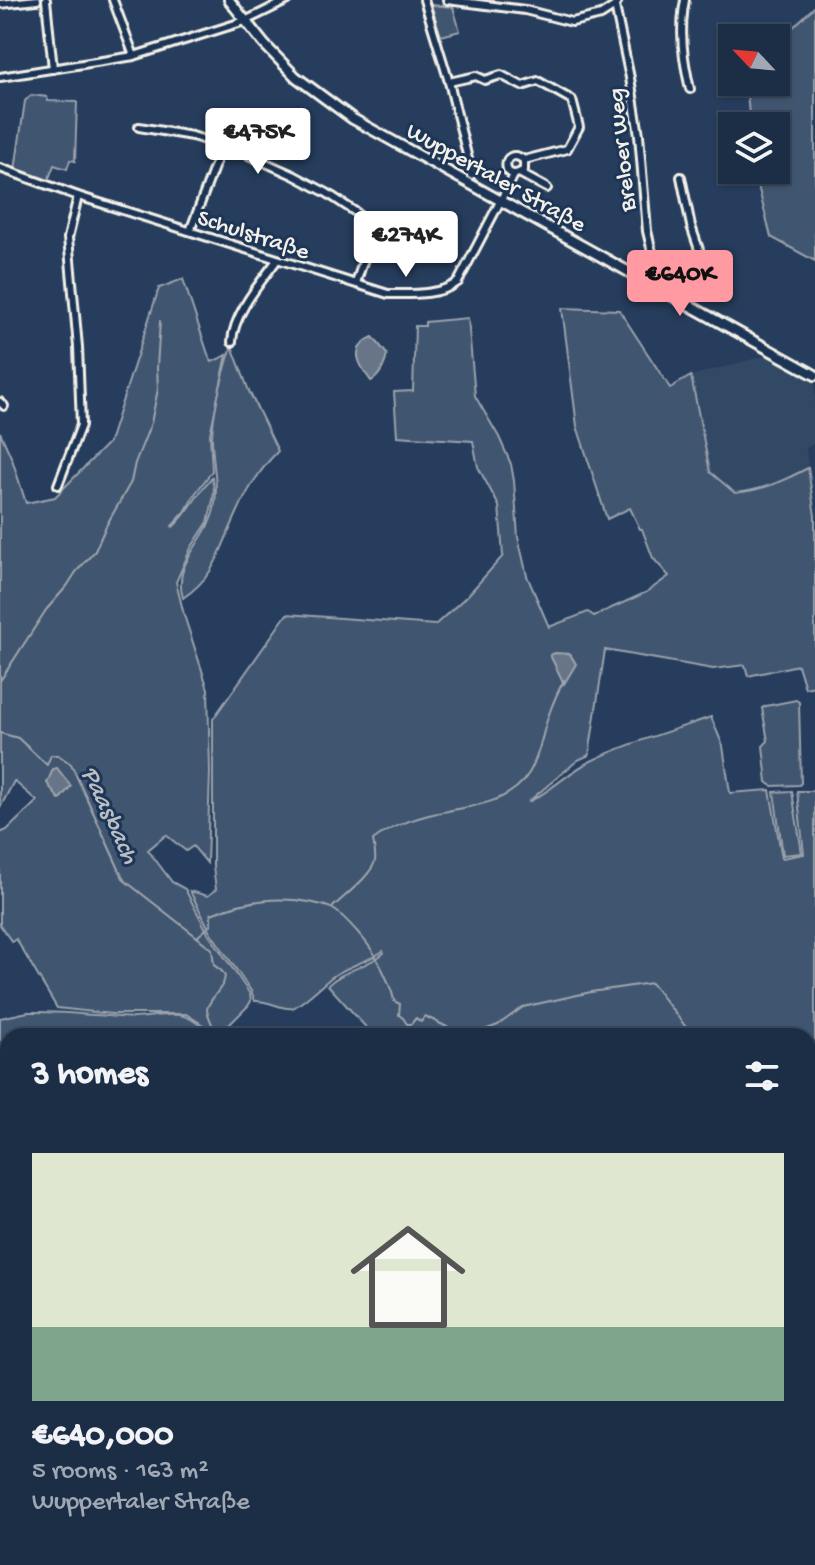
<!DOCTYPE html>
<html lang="en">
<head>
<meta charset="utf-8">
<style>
	:root { --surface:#1c2e46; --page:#25364d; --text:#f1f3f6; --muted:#a0a8b3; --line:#3a4a5f; --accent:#ff9aa2 }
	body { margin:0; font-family:"Gochi Hand",sans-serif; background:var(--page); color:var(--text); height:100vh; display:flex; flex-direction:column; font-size:30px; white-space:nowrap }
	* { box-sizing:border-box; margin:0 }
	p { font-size:26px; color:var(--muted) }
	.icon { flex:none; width:44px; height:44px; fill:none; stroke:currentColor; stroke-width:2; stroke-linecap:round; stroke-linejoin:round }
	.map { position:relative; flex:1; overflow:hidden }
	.drawer { position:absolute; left:0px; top:1028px; width:816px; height:538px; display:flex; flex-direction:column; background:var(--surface); border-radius:24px 24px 0 0; box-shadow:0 2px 6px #0004,0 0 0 2px var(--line) }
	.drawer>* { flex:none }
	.needle { width:52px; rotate:296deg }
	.tools { position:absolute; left:718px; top:24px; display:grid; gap:16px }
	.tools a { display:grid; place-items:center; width:72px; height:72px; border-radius:0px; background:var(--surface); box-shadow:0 2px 6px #0004,0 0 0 2px var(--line); font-size:40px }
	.price { position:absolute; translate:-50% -68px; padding:0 18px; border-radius:8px; background:#fff; color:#222; font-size:26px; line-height:52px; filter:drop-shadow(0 2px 4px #0008) }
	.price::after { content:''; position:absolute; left:50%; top:48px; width:24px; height:18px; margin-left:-12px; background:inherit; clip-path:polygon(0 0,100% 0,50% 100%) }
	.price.current { background:var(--accent); color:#111 }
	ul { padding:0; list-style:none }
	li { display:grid; align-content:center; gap:16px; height:424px; padding:0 32px }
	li+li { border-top:2px solid var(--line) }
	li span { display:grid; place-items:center; height:248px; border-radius:0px; color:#555 }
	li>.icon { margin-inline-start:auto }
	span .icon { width:144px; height:144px; fill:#fffc; stroke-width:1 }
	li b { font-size:34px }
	h2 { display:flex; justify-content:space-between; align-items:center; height:96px; padding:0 32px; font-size:34px }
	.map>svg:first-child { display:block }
	.built { fill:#334966 }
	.green { fill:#40546f; stroke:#9aa2ac; stroke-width:2 }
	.water { fill:#677588; stroke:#9fa7ae; stroke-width:2 }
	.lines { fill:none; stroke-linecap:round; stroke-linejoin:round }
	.stream { stroke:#9fa7ae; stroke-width:2 }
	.minor-casing { stroke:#f4f1e8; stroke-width:12 }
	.major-casing { stroke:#f4f1e8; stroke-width:14 }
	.minor { stroke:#1d3557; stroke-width:6 }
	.major { stroke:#1d3557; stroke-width:8 }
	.labels { text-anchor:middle; stroke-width:6; stroke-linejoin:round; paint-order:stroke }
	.street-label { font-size:24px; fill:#f4f1e8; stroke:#1d3557 }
	.water-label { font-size:26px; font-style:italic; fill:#bcbfc2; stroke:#1d3557 }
</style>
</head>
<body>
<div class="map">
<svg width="815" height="1565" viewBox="0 0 815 1565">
	<rect width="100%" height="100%" fill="#263d5d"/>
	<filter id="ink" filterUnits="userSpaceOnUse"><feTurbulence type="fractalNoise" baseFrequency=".0125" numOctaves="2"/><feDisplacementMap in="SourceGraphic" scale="16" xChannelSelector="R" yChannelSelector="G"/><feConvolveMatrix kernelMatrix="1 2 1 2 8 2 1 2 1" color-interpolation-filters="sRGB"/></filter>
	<g filter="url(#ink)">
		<!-- built -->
		<polygon class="built" points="768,355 815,381 815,443 806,448 808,468 774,485 755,491 735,493 710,472 691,376"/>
		<!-- green -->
		<g class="green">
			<polygon points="431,5 453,7 460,31 441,36"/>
			<polygon points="815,6 815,261 771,237 754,170 776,170 776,126 750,126 746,82 776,82 776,44"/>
			<polygon points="31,95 47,97 48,101 77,102 75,161 70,160 67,169 54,165 48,181 15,170 25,101"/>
			<path d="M 183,279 L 209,357 L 212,362 L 227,355 L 210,434 L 212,471 L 195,494 L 185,512 L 172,526 L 173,527 C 189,513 197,493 212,477 L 214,489 L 213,500 L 208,522 L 191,548 L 176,582 L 184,615 L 208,689 L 210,772 L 207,863 L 193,846 L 186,851 L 166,835 L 148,850 L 172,882 L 185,889 L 208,933 L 250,994 L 251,1001 L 248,1006 L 230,1024 L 222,1030 L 216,1031 L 211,1030 L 186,1014 L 112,1014 L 57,1008 L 16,939 L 12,942 L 0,925 L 0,833 L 7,830 L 37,801 L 14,781 L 0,808 L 0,432 L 12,459 L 26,503 L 55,497 L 109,442 L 159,288 Z"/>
			<path d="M 562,308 L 619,310 L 670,388 L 691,376 L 710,472 L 735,493 C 764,490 783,481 808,468 L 815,516 L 815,686 L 805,688 L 798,665 L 748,676 L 745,665 L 713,669 L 605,650 L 589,755 L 578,760 L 528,802 C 549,793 567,773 589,762 C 628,743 671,731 711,717 L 723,746 L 730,793 L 770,790 L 782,858 L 804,854 L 797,791 L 815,791 L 815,1565 L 240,1565 L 246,1558 L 808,1558 L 808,1036 L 366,1036 L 366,1027 L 363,1024 L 328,985 C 343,970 367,967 384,953 L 383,951 C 367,962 347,966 332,977 C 324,983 299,1007 292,1008 C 283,1010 268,1000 255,1001 L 251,991 L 211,933 L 190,891 L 208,896 L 216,889 L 213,867 L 213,719 L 287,614 L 435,625 L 468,595 L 503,556 L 499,506 L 478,467 L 473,441 L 397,436 L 394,392 L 413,391 L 415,326 L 425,326 L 425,322 L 468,318 L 475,396 L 499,437 L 511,464 L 514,481 L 518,537 L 527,576 L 549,627 L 588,612 L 594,616 L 647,592 L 669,576 L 653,558 L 642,529 L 640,529 L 630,508 L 607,519 L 577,426 Z"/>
			<path d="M 232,346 L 249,391 L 278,451 C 258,471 245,494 234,520 C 218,554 216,575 183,598 C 172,562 205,543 213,513 C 220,487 212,464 212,438 C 213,408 223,374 232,346 Z"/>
			<polygon points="796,700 799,702 801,783 799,785 772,786 767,782 763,746 768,741 762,708 766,706"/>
			<polygon points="792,791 802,853 783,855 774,792"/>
			<path d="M 28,1012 C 64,1011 99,1016 134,1018 C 150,1018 168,1012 184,1016 C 198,1020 205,1034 222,1034 L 222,1036 L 8,1036 L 8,1474 L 0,1460 L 0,1018 Z"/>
			<polygon points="8,1480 8,1558 217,1558 218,1563 222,1565 0,1565 0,1482"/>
		</g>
		<!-- water -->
		<g class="water">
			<path d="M 373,337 L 387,354 C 386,363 380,377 371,381 C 359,365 348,348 373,337 Z"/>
			<polygon points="555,653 570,654 576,664 564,684 550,655"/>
			<polygon points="57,768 71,786 60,799 58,798 47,783 53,769"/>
		</g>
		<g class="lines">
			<!-- stream -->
			<g class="stream">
				<polyline points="0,681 46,610 67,586 76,572 95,551 106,526 131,482 135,463 151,423 158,389 157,367 160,321"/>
				<path d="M 0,733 L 18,738 L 47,765 L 51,755 L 58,755 L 71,764 L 124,880 L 197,937 L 211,925 L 211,914 C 243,901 274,896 309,902 C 317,904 326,905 333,909 C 346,917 367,942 375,955 C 382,969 392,986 394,1001 L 400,1004 L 399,1015 L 403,1018 L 407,1024 L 411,1024 L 416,1018 L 421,1022 L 425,1016 L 451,1029 L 476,1033 L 498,1025 L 523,1007 L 591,992 L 651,983 L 693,1036"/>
				<path d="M 333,907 C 344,896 371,876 375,861 C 376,855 374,846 373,840 C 392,825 423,815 448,811 C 478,805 511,802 529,773 C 540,755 542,734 549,714 C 553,703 558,691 564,680"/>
				<path d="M 197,937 L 212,949 L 214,965 C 217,968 222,970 224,974 C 229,984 207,1000 207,1010 C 207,1014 215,1030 216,1036"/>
				<polyline points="808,1109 815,1111"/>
				<polyline points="212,1558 215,1565"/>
			</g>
			<!-- minor casing -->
			<g class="minor-casing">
				<g id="minor">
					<polyline points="46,0 53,69"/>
					<polyline points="113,0 134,56"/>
					<polyline points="424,0 449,82 471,171 471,175"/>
					<polyline points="447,0 525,10 572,22 601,15 615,6 618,0"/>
					<path d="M 685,0 C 679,30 683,59 690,89"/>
					<polyline points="0,4 37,0"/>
					<polyline points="615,6 630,78 639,135 647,231 661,290"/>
					<polyline points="0,77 134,56 245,21 288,0"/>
					<path d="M 449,82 L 476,76 L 485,80 L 501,75 L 522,86 L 538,81 L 572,100 L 579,127 L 567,149 L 524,160 C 501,143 500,187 524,170 L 524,160"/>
					<polyline points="139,127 192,136 235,149 293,175 327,193 357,213 366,229 366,253 356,283"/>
					<path d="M 0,168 L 78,196 L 388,294 C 411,294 439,296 458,282 L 514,175"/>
					<polyline points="521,174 547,188"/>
					<polyline points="190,231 222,146"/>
					<polyline points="676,298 707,281 708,276 691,226 681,177"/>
					<path d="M 232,342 C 233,314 261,282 277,260"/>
					<polyline points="0,402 4,406"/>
					<polyline points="58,485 81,425 78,347 68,238 78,196"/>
				</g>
			</g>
			<!-- major casing -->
			<g class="major-casing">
				<polyline id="major" points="229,0 264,44 296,77 353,119 815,375"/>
			</g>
			<!-- minor -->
			<use href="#minor" class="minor"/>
			<!-- major -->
			<use href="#major" class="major"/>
		</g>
	</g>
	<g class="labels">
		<!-- street labels -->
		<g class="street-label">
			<text transform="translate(620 150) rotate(-96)" y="8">Breloer Weg</text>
			<text transform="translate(497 176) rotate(29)" y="8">Wuppertaler Straße</text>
			<text transform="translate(254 233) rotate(18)" y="8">Schulstraße</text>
		</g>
		<!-- water labels -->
		<g class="water-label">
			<text transform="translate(112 814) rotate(65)" y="9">Paasbach</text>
		</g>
	</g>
</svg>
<div class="tools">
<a><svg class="needle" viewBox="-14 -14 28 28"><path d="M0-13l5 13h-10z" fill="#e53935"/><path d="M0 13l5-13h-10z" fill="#a0a8b3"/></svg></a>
<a><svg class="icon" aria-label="layers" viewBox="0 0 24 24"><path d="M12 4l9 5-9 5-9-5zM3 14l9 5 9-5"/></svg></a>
</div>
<b class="price" style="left:258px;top:176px">€475K</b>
<b class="price" style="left:406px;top:279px">€274K</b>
<b class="price current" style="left:680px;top:318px">€640K</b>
<section class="drawer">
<h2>3 homes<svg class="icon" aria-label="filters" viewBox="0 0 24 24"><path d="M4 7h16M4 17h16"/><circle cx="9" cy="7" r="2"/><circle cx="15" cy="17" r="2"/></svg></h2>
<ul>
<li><span style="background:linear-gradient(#dfe7d0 70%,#7fa58c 0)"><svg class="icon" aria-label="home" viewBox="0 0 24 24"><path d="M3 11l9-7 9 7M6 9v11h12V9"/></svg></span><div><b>€640,000</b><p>5 rooms · 163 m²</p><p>Wuppertaler Straße</p></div></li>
</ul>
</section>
</div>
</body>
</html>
